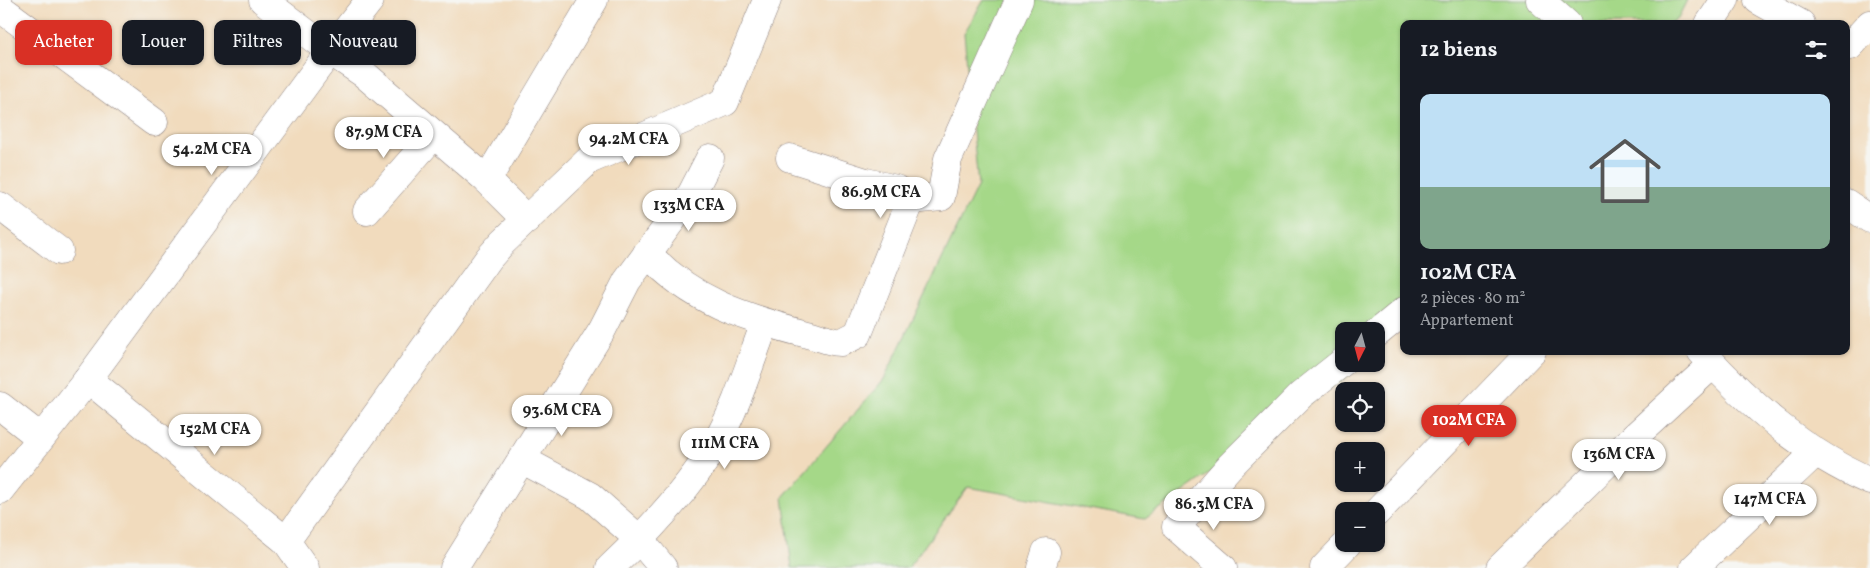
<!DOCTYPE html>
<html lang="fr">
<head>
<meta charset="utf-8">
<style>
	:root { --surface:#171b24; --page:#242831; --text:#f1f3f6; --muted:#9ea1a6; --line:#363941; --accent:#d93025 }
	body { margin:0; font-family:Vollkorn,serif; background:var(--page); color:var(--text); height:100vh; display:flex; flex-direction:column; font-size:19px; white-space:nowrap }
	* { box-sizing:border-box; margin:0 }
	p { font-size:16px; color:var(--muted) }
	.icon { flex:none; width:28px; height:28px; fill:none; stroke:currentColor; stroke-width:2; stroke-linecap:round; stroke-linejoin:round }
	.map { position:relative; flex:1; overflow:hidden }
	.panel { position:absolute; left:1400px; top:20px; width:450px; height:335px; display:flex; flex-direction:column; background:var(--surface); border-radius:10px; box-shadow:0 1px 4px #0004 }
	.panel>* { flex:none }
	.hud { position:absolute; left:15px; top:20px; width:475px; height:45px; display:flex; gap:10px }
	.needle { width:32px; rotate:186deg }
	.controls { position:absolute; left:1335px; top:322px; display:grid; gap:10px }
	.controls a { display:grid; place-items:center; width:50px; height:50px; border-radius:10px; background:var(--surface); box-shadow:0 1px 4px #0004; font-size:25px }
	.price { position:absolute; translate:-50% -42px; padding:0 11px; border-radius:18px; background:#fff; color:#222; font-size:16px; line-height:32px; filter:drop-shadow(0 1px 2px #0008) }
	.price::after { content:''; position:absolute; left:50%; top:30px; width:15px; height:11px; margin-left:-8px; background:inherit; clip-path:polygon(0 0,100% 0,50% 100%) }
	.price.current { background:var(--accent); color:#fff }
	ul { padding:0; list-style:none }
	li { display:grid; align-content:center; gap:10px; height:265px; padding:0 20px }
	li+li { border-top:1px solid var(--line) }
	li span { display:grid; place-items:center; height:155px; border-radius:10px; color:#555 }
	li>.icon { margin-inline-start:auto }
	span .icon { width:90px; height:90px; fill:#fffc; stroke-width:1 }
	li b { font-size:21px }
	h2 { display:flex; justify-content:space-between; align-items:center; height:60px; padding:0 20px; font-size:21px }
	.tag { padding:0 18px; border-radius:10px; background:var(--surface); box-shadow:0 1px 4px #0004; font-size:18px; line-height:45px }
	.tag.current { background:var(--accent); color:#fff }
	.map>svg:first-child { display:block }
	.green { fill:#a5d888; stroke:#647d62 }
	.lines { fill:none; stroke-linecap:round; stroke-linejoin:round }
	.minor-casing { stroke:#8a7e7c; stroke-width:29 }
	.minor { stroke:#fff; stroke-width:28 }
</style>
</head>
<body>
<div class="map">
<svg width="1870" height="568" viewBox="0 0 1870 568">
	<rect width="100%" height="100%" fill="#f6f6f2"/>
	<filter id="ink" filterUnits="userSpaceOnUse"><feTurbulence type="fractalNoise" baseFrequency=".02" numOctaves="2"/><feDisplacementMap in="SourceGraphic" scale="10" xChannelSelector="R" yChannelSelector="G"/><feConvolveMatrix kernelMatrix="1 2 1 2 8 2 1 2 1" color-interpolation-filters="sRGB"/></filter>
	<filter id="wash" filterUnits="userSpaceOnUse"><feTurbulence type="fractalNoise" baseFrequency=".0096" numOctaves="4" result="noise"/><feDisplacementMap in="SourceGraphic" scale="20" xChannelSelector="R" yChannelSelector="G"/><feGaussianBlur stdDeviation="1.12" result="paint"/><feColorMatrix in="noise" values="0 0 0 0 0 0 0 0 0 0 0 0 0 0 0 0 0 1.4 0 .05"/><feComposite in="paint" operator="in"/></filter>
	<g filter="url(#wash)">
		<rect width="100%" height="100%" fill="#f1dbbd"/>
		<!-- green -->
		<polygon class="green" points="984,0 1687,0 1678,18 1669,24 1404,24 1404,309 1376,355 1376,331 1344,331 1344,364 1365,364 1145,519 968,487 908,568 792,568 783,497 884,379 978,185 964,33"/>
	</g>
	<g filter="url(#ink)">
		<g class="lines">
			<!-- minor casing -->
			<g class="minor-casing">
				<g id="minor">
					<polyline points="263,0 330,51 364,74 487,180 527,220"/>
					<polyline points="1540,0 1567,24"/>
					<polyline points="1758,0 1801,24"/>
					<polyline points="0,8 154,122"/>
					<polyline points="1709,24 1725,0"/>
					<polyline points="1850,46 1870,24"/>
					<polyline points="487,180 594,0"/>
					<polyline points="911,200 941,197 948,159 1019,0"/>
					<polyline points="1846,203 1870,219"/>
					<polyline points="0,206 59,251"/>
					<polyline points="367,211 433,136"/>
					<path d="M 647,253 C 692,301 742,317 804,333 C 812,335 835,343 841,342 C 846,341 853,336 858,334 L 911,200 L 896,189 L 866,182 L 790,158"/>
					<polyline points="1376,334 1404,311"/>
					<path d="M 1701,351 C 1749,404 1803,452 1870,481"/>
					<polyline points="88,379 286,541 305,568"/>
					<polyline points="0,406 41,438"/>
					<polyline points="523,460 590,496 640,540 663,568"/>
					<polyline points="0,490 88,379 330,51 370,0"/>
					<polyline points="1376,513 1532,351"/>
					<polyline points="286,541 489,258 503,242 589,160 725,102 767,0"/>
					<polyline points="454,568 602,330 627,281 692,193 710,158"/>
					<path d="M 610,568 C 648,532 690,488 716,443 C 737,407 750,362 765,323"/>
					<polyline points="1041,568 1046,552"/>
					<polyline points="1223,568 1176,527 1230,466 1301,395 1344,361"/>
					<polyline points="1324,568 1347,544"/>
					<polyline points="1500,568 1631,440 1712,365"/>
					<polyline points="1694,568 1815,453"/>
				</g>
			</g>
			<!-- minor -->
			<use href="#minor" class="minor"/>
		</g>
	</g>
</svg>
<div class="controls">
<a><svg class="needle" viewBox="-14 -14 28 28"><path d="M0-13l5 13h-10z" fill="#e53935"/><path d="M0 13l5-13h-10z" fill="#9ea1a6"/></svg></a>
<a><svg class="icon" aria-label="locate" viewBox="0 0 24 24"><circle cx="12" cy="12" r="6"/><path d="M12 2v4M12 18v4M2 12h4M18 12h4"/></svg></a>
<a>+</a>
<a>−</a>
</div>
<b class="price" style="left:384px;top:159px">87.9M CFA</b>
<b class="price" style="left:629px;top:166px">94.2M CFA</b>
<b class="price" style="left:212px;top:176px">54.2M CFA</b>
<b class="price" style="left:881px;top:219px">86.9M CFA</b>
<b class="price" style="left:689px;top:232px">133M CFA</b>
<b class="price" style="left:562px;top:437px">93.6M CFA</b>
<b class="price current" style="left:1469px;top:447px">102M CFA</b>
<b class="price" style="left:215px;top:456px">152M CFA</b>
<b class="price" style="left:725px;top:470px">111M CFA</b>
<b class="price" style="left:1619px;top:481px">136M CFA</b>
<b class="price" style="left:1770px;top:526px">147M CFA</b>
<b class="price" style="left:1214px;top:531px">86.3M CFA</b>
<div class="hud">
<a class="tag current">Acheter</a>
<a class="tag">Louer</a>
<a class="tag">Filtres</a>
<a class="tag">Nouveau</a>
</div>
<section class="panel">
<h2>12 biens<svg class="icon" aria-label="filters" viewBox="0 0 24 24"><path d="M4 7h16M4 17h16"/><circle cx="9" cy="7" r="2"/><circle cx="15" cy="17" r="2"/></svg></h2>
<ul>
<li><span style="background:linear-gradient(#bfe0f5 60%,#7fa58c 0)"><svg class="icon" aria-label="home" viewBox="0 0 24 24"><path d="M3 11l9-7 9 7M6 9v11h12V9"/></svg></span><div><b>102M CFA</b><p>2 pièces · 80 m²</p><p>Appartement</p></div></li>
</ul>
</section>
</div>
</body>
</html>
